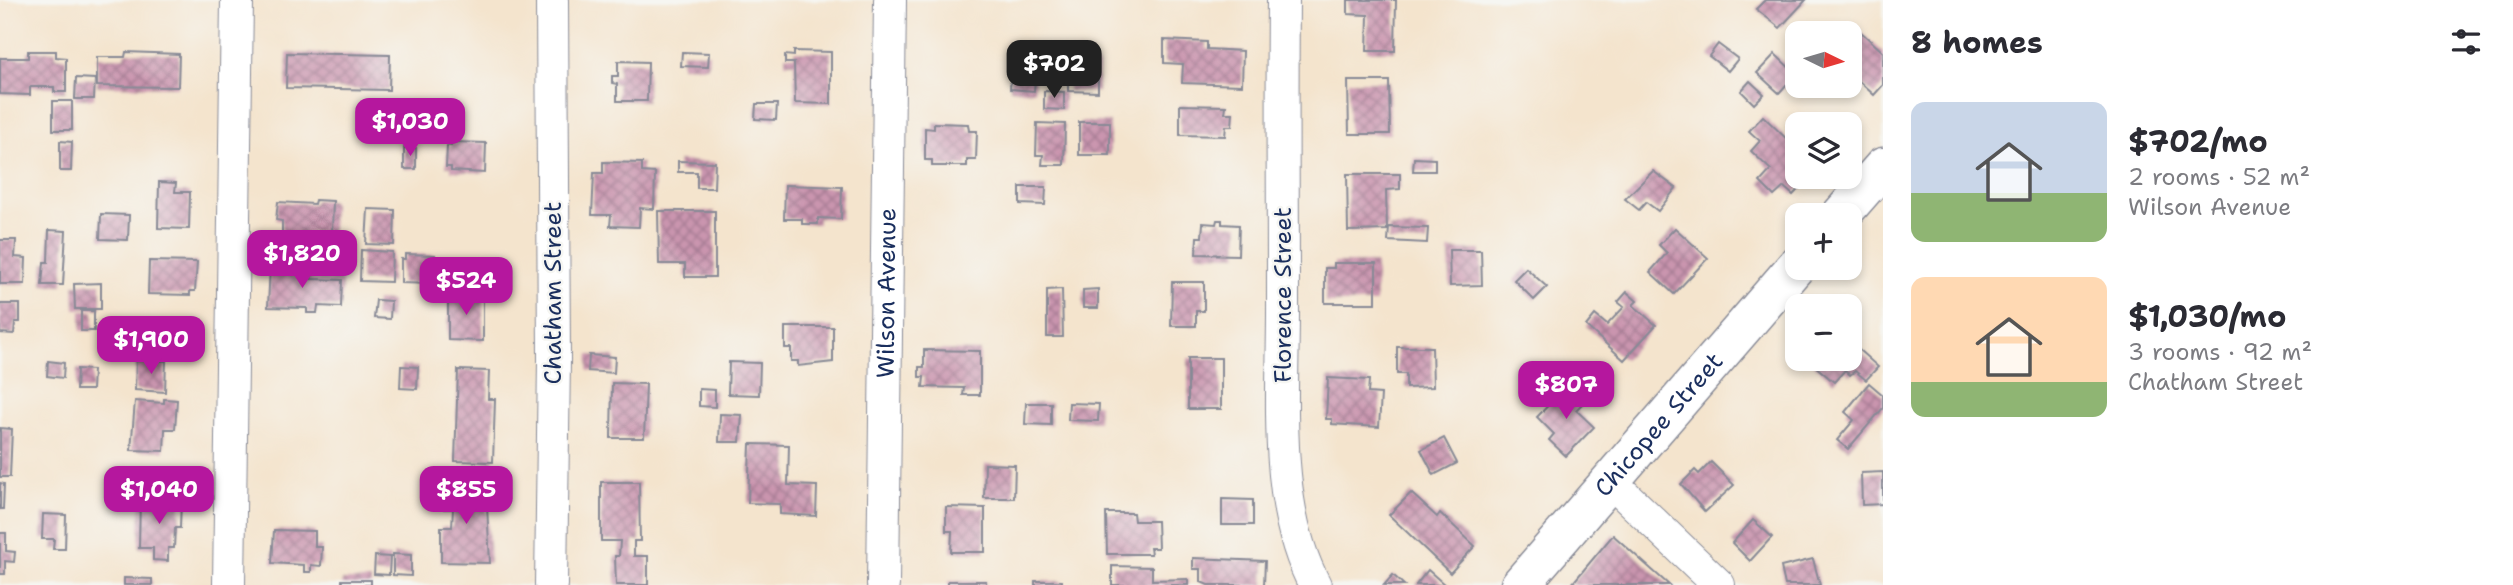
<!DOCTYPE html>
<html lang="en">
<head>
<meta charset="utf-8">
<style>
	:root { --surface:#fff; --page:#f7f7f7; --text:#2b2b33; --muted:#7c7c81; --accent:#b5179e }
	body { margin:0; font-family:"Shantell Sans",sans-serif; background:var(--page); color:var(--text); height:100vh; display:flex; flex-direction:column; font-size:26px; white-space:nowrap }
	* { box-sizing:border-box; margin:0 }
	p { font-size:23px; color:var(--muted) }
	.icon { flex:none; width:38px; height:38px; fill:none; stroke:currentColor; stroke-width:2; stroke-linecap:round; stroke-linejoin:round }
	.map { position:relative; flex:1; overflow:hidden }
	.side { display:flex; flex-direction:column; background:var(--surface); width:630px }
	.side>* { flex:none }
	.needle { width:46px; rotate:95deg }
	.tools { position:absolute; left:1785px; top:21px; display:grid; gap:14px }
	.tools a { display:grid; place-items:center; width:77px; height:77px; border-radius:14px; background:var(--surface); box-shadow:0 4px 10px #0003; font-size:35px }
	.price { position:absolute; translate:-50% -60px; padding:0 16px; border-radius:14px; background:var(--accent); color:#fff; font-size:23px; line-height:46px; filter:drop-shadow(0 2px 4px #0008) }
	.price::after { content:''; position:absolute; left:50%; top:42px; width:21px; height:16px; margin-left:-10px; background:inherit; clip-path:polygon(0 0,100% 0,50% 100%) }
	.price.active { background:#222; color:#fff }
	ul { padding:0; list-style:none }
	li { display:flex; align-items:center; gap:21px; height:175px; padding:0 28px }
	li span { display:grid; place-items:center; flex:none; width:196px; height:140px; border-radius:14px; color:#555 }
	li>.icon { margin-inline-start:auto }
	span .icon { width:84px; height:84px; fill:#fffc; stroke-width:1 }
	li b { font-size:30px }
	h2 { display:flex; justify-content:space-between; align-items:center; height:84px; padding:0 28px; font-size:30px }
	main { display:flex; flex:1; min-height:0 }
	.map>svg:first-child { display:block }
	.building { fill:url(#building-cross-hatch) }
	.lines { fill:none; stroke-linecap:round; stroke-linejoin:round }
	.minor-casing { stroke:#888a96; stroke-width:34 }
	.major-casing { stroke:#888a96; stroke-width:41 }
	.minor { stroke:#fff; stroke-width:32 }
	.major { stroke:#fff; stroke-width:38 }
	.labels { text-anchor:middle; stroke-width:5; stroke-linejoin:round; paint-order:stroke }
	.street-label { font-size:24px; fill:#1b2f5e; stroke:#f6f6f2 }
</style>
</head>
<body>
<main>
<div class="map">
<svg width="1883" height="585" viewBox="0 0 1883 585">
	<defs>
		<pattern id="building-cross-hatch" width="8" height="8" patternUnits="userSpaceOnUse" patternTransform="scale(1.75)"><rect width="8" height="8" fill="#ca95af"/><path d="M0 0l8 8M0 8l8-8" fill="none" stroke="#a37a92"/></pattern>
	</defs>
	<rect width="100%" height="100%" fill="#f6f6f2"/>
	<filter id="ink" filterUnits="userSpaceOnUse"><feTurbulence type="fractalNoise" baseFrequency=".0143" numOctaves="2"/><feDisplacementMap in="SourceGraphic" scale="14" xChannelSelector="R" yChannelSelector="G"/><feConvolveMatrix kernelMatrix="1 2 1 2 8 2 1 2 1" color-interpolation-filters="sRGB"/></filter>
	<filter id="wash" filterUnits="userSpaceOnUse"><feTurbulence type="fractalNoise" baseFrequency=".00686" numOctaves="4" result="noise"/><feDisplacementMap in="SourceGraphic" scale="28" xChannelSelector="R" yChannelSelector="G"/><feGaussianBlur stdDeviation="1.57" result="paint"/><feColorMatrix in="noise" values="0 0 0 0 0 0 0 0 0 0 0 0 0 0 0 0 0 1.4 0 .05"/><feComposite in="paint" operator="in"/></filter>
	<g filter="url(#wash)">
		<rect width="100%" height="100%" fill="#f4e4cd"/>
		<g id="blocks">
			<!-- building -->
			<g class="building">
				<polygon points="1348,0 1396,0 1395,51 1367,51 1368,15 1348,14"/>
				<polygon points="1765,0 1806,0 1780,28 1756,9"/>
				<polygon points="1861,32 1883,52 1883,85 1874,95 1850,73 1850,39 1852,41"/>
				<polygon points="1164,40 1207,42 1207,49 1243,51 1242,85 1182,83 1183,64 1164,63"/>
				<polygon points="1718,44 1738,59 1728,71 1709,56"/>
				<polygon points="28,51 56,51 56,57 66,58 66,92 54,92 54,87 30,87 30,95 0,94 0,58 28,58"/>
				<polygon points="794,51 831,52 831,104 795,103 794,63 785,63 785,55 794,56"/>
				<polygon points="1068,51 1092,52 1092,63 1098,63 1098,92 1068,91"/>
				<polygon points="126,52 179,54 178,87 97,86 97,57 125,57"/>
				<polygon points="682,52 709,53 708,67 681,66"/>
				<polygon points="287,53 390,55 389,90 286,88"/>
				<polygon points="1775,54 1796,74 1779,93 1757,73"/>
				<polygon points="1012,58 1037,59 1034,91 1010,89"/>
				<polygon points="618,61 648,62 647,101 617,101 617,84 612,83 612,76 618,76"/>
				<polygon points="76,78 95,79 94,99 75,99"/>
				<polygon points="1348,81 1389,81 1390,134 1349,134"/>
				<polygon points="1750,81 1764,94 1754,104 1741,91"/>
				<polygon points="1044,91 1064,92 1064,110 1044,109"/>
				<rect x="53" y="101" width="19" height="29"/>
				<polygon points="756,104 777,104 776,120 755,119"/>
				<polygon points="1180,105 1226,106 1225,113 1233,113 1232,126 1226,126 1225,136 1180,135"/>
				<polygon points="1763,116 1795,147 1797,144 1797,177 1810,177 1793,195 1784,187 1774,196 1760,182 1771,170 1751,151 1760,141 1749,131"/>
				<rect x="1079" y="122" width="31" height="33"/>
				<polygon points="934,123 968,124 969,131 977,131 976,160 967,160 967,166 932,166 932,160 925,160 925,128 934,129"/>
				<polygon points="1037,123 1065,124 1064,165 1042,165 1043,155 1036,155"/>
				<polygon points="60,141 72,142 71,171 60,171"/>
				<polygon points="451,142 486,143 485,173 451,171 451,167 446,167 447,146 451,146"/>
				<rect x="404" y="148" width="12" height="21"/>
				<polygon points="1414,158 1435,159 1435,171 1413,171"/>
				<polygon points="678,161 715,162 714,188 697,188 697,172 678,172"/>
				<polygon points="603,162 642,163 642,172 655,173 654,209 640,208 639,227 610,226 611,215 592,215 594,173 603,173"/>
				<polygon points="1653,171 1676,188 1658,211 1646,202 1639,210 1625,199"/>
				<polygon points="1347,174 1400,174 1400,189 1386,190 1387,230 1348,231"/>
				<polygon points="159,182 176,183 175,192 190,192 189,229 158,228"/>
				<polygon points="785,185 842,187 841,219 818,218 818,224 802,224 802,219 784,219"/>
				<polygon points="1020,187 1046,187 1045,205 1020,204"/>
				<polygon points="315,200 333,201 332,233 310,232 309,241 282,239 282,221 276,220 278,202 314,204"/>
				<polygon points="368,209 395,210 394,245 366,244"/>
				<polygon points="658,211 715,211 715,277 685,277 685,264 659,264"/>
				<polygon points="101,214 129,215 128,240 100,239"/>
				<polygon points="1217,220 1222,220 1222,224 1239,225 1238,255 1196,254 1197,237 1202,237 1203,223 1216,224"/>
				<polygon points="1389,227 1428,228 1427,243 1388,241"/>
				<polygon points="1675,228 1708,258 1674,294 1650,272 1667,253 1659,245"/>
				<polygon points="49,230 66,231 63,285 42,285 44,262 48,262"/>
				<polygon points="0,240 16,240 15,257 26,258 25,284 0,284"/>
				<polygon points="361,250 392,252 391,282 360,281"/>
				<polygon points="1449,250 1481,250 1482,285 1450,286"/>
				<polygon points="405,254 435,255 435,284 401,283 401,259 405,259"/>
				<polygon points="149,261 197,262 195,291 190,291 190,295 148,294"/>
				<polygon points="1334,263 1376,263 1376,303 1325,303 1325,268 1334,268"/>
				<polygon points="270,266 312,268 311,279 342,280 341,307 318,306 317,313 307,313 307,308 268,307"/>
				<polygon points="1526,268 1547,287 1534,300 1514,280"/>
				<polygon points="1172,282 1204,282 1204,311 1196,311 1196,326 1171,326"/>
				<polygon points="101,283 101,309 75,309 74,284"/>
				<polygon points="1062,289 1063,337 1047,337 1047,290"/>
				<polygon points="1098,289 1098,308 1083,308 1083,290"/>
				<polygon points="1627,292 1637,301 1633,305 1656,325 1624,360 1586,326 1595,315 1607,325 1624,307 1618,302"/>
				<polygon points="448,293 483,293 483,341 448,340"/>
				<polygon points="376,300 391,301 390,319 374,318"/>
				<polygon points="0,304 20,304 20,322 15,322 14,334 0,333"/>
				<rect x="81" y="311" width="13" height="20"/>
				<polygon points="785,327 833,327 833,362 798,366 798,361 791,361 791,348 785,348"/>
				<polygon points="1850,342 1878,367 1866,380 1855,371 1850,375 1845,370 1834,382 1807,359 1850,359"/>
				<polygon points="1397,347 1432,347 1433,387 1406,388 1406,374 1397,374"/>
				<polygon points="924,350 980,351 980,395 963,395 964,388 923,387 924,377 919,377 919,367 924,367"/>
				<polygon points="589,355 615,357 614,373 588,371"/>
				<rect x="1188" y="358" width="33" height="51"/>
				<polygon points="136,360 166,361 165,392 135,390"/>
				<polygon points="48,361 64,363 63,378 47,376"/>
				<polygon points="729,362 760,363 759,395 728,394"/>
				<polygon points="401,366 418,367 417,389 400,388"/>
				<polygon points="77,369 93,370 92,390 76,390"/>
				<polygon points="458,370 489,371 488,399 495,399 493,462 455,461"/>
				<polygon points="1328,378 1369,380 1368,393 1381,394 1379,427 1332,424 1332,419 1326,419"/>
				<polygon points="612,383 646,384 644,438 611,438"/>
				<polygon points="1869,383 1883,395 1883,408 1848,449 1837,440 1854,420 1845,412"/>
				<polygon points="1567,386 1584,402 1576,410 1594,427 1566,456 1549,440 1554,434 1537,417"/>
				<polygon points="699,389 715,390 715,407 699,406"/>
				<polygon points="164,399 177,400 175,429 165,429 164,451 131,450 135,401 164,403"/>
				<polygon points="1026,403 1051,403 1051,425 1025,424"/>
				<polygon points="1069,403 1099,404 1098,421 1068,420"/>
				<polygon points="720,414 742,415 740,442 719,442"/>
				<polygon points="0,428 12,429 10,477 0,477"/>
				<polygon points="1444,438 1457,463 1434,475 1421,450"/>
				<polygon points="750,444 789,445 788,485 817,486 816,516 780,514 780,504 748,503"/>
				<polygon points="1711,462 1734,485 1705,512 1681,484 1695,470 1699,474"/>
				<polygon points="985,464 1015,465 1014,498 984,498"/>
				<polygon points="1883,472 1883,504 1862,505 1861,473"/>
				<polygon points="601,482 639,482 640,541 634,541 634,556 648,556 648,585 616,585 615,556 619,556 620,541 601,541"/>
				<polygon points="0,483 4,484 3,509 0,509"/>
				<polygon points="441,487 486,487 490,563 441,562 441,527 452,527 453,509 441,509"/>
				<polygon points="1411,493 1437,517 1440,513 1475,546 1450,573 1389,515"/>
				<polygon points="140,499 181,501 180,528 175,528 174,548 168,548 168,561 153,560 153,548 139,548"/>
				<polygon points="1222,499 1253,500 1253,525 1222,525"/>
				<polygon points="946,507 985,508 985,552 951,552 952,531 946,531"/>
				<polygon points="1106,513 1133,513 1134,521 1157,521 1158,548 1150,548 1151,554 1107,554"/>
				<polygon points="43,514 66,515 65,549 53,549 54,539 42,539"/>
				<polygon points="1753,520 1772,537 1750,561 1732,543"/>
				<polygon points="274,530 315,531 315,547 322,547 321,566 311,565 311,572 304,572 304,565 272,563"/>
				<polygon points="0,533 6,533 6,551 15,552 14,562 5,561 5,574 0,574"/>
				<polygon points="1613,535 1669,585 1571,585"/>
				<polygon points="393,554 411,555 411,576 393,575"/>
				<polygon points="375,556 390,557 389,575 374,574"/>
				<polygon points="1193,558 1265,561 1264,585 1208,585 1201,582 1201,569 1193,569"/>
				<polygon points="1813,559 1820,585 1785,585 1781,567"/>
				<polygon points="1112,566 1152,567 1152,580 1188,579 1188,585 1112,585"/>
				<polygon points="1428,570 1445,585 1416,585"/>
				<polygon points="1393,575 1404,585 1384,585"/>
				<polygon points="124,578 152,579 152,585 124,585"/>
				<rect x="342" y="580" width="29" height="5"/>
				<rect x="948" y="581" width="38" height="4"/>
				<rect x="1035" y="581" width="27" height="4"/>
			</g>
		</g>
	</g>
	<g filter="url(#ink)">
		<use href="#blocks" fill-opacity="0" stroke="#888a96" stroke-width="2"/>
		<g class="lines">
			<!-- minor casing -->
			<g class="minor-casing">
				<g id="minor">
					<path d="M 1283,0 C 1282,99 1283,198 1283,298 C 1284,388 1271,504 1315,585"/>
					<polyline points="1609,480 1719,585"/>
					<polyline points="229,585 237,0"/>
					<polyline points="551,585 554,359 552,0"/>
					<path id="s1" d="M 883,585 L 890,0"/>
				</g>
			</g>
			<!-- major casing -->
			<g class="major-casing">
				<g id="major">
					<polyline points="1841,215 1883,167"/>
					<path id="s2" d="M 1520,585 L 1797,265"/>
				</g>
			</g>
			<!-- minor -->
			<use href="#minor" class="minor"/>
			<!-- major -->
			<use href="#major" class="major"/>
		</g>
	</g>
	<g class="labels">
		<!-- street labels -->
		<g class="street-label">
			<text dy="8" stroke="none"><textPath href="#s1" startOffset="292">Wilson Avenue</textPath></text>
			<text transform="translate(553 293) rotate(-90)" y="8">Chatham Street</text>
			<text transform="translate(1283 295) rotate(-90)" y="8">Florence Street</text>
			<text dy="8" stroke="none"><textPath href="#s2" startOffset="212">Chicopee Street</textPath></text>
		</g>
	</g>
</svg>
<div class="tools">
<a><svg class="needle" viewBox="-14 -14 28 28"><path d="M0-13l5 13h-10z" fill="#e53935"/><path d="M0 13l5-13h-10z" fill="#7c7c81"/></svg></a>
<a><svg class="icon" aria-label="layers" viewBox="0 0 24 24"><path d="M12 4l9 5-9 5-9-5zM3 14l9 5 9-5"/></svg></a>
<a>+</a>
<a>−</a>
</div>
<b class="price active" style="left:1054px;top:100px">$702</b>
<b class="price" style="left:410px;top:158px">$1,030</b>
<b class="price" style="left:302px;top:290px">$1,820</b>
<b class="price" style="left:466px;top:317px">$524</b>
<b class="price" style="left:151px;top:376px">$1,900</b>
<b class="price" style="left:1566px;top:421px">$807</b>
<b class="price" style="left:159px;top:526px">$1,040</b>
<b class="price" style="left:466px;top:526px">$855</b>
</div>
<section class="side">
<h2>8 homes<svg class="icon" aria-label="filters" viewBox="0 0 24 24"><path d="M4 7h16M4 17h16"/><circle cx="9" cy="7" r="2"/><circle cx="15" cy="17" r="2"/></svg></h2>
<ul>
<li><span style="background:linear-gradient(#c9d6e8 65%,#8fb573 0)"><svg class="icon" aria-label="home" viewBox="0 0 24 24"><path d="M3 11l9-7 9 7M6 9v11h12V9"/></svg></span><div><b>$702/mo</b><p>2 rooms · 52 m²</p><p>Wilson Avenue</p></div></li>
<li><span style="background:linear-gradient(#ffd9b3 75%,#8fb573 0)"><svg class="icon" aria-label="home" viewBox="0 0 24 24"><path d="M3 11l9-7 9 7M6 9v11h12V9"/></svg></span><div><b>$1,030/mo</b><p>3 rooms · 92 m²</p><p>Chatham Street</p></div></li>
</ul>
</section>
</main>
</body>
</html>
